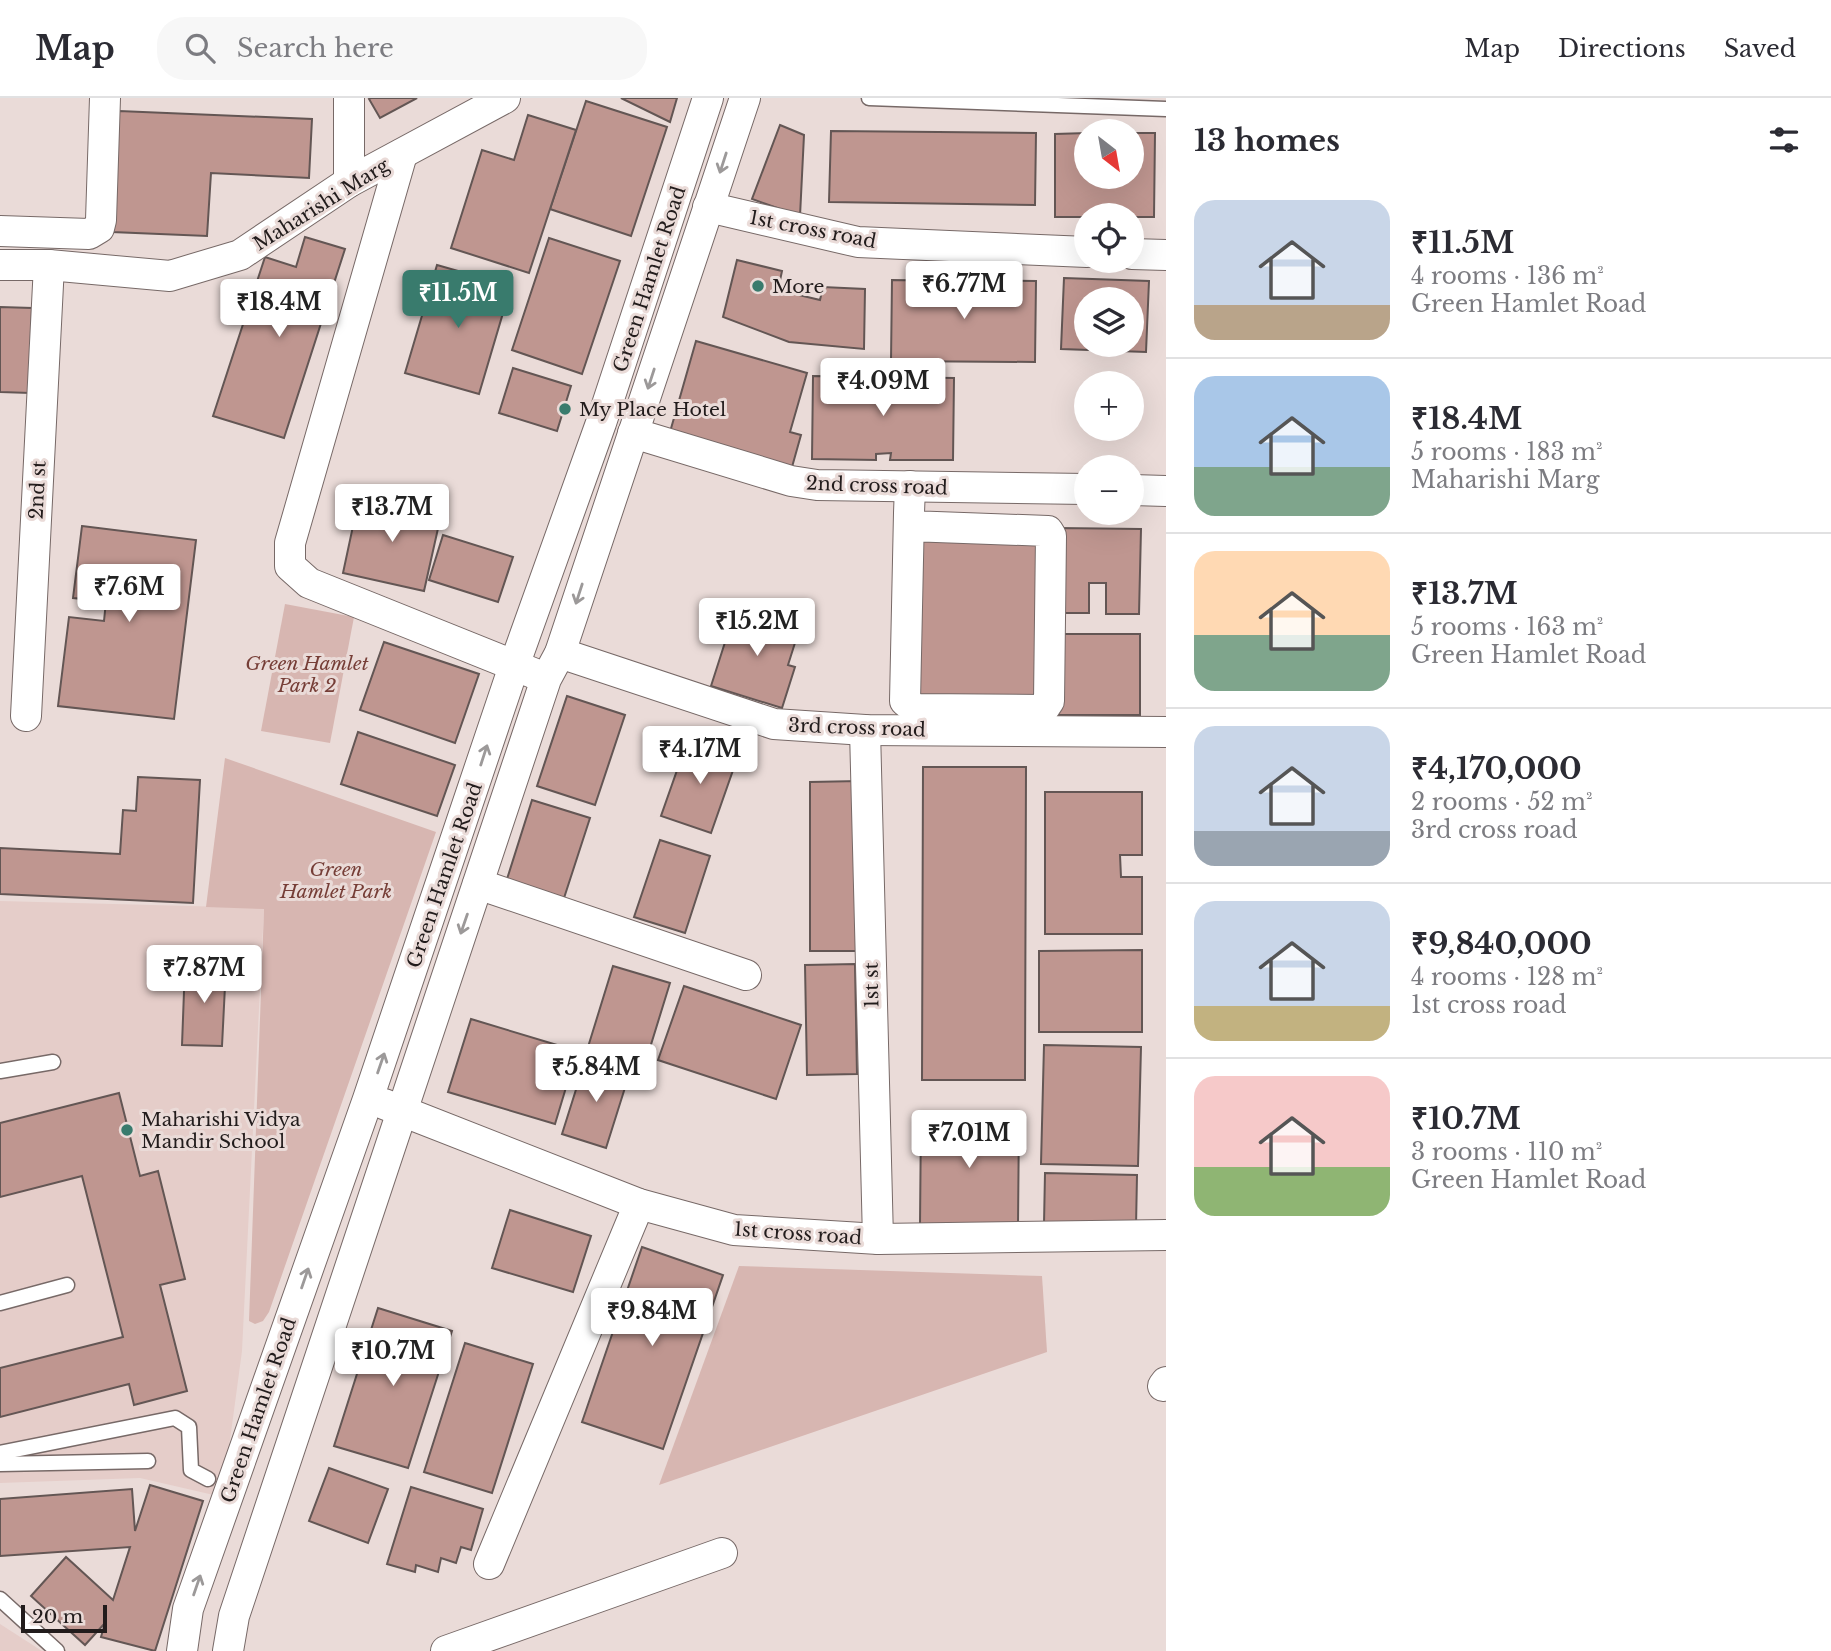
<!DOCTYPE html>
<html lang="en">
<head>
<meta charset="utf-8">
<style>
	:root { --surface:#fff; --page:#f7f7f7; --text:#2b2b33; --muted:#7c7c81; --line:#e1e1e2; --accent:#397b6d }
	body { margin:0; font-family:"Libre Baskerville",serif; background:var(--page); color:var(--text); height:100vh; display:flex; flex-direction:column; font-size:26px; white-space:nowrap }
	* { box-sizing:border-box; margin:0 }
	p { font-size:23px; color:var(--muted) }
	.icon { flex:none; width:38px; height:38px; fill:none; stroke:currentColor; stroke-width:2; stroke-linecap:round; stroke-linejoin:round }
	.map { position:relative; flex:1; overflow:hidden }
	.sheet { display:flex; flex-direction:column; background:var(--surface); width:665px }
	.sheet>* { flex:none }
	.needle { width:46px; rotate:149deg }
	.fabs { position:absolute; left:1074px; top:21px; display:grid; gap:14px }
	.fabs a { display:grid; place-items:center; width:70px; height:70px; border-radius:50%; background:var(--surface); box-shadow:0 7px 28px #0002; font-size:35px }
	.scale { position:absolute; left:21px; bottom:18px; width:86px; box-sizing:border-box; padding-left:7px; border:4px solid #221c1c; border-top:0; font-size:19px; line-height:24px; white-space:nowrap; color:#221c1c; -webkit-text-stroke:5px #eadbd8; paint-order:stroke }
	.price { position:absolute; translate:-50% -60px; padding:0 16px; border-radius:7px; background:#fff; color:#222; font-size:23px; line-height:46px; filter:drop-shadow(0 2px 4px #0008) }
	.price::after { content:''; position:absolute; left:50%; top:42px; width:21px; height:16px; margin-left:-10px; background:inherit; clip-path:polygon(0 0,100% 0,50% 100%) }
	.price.on { background:var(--accent); color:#fff }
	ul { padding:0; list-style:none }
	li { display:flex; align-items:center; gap:21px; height:175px; padding:0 28px }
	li+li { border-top:2px solid var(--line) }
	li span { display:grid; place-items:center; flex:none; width:196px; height:140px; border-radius:21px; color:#555 }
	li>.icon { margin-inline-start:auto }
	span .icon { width:84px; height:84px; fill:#fffc; stroke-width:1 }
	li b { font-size:30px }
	h2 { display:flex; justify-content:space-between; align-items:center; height:84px; padding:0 28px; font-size:30px }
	header { display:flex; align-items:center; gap:42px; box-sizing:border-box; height:98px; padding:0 35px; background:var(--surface); border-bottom:2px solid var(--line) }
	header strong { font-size:33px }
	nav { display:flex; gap:38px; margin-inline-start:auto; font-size:24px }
	.search { width:490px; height:63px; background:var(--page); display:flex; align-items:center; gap:18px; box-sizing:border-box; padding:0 24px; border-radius:28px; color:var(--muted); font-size:26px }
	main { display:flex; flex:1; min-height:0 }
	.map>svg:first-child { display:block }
	.built { fill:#e5cdc9 }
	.green { fill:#d7b6b1 }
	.building { fill:#bf9690; stroke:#635654; stroke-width:2; fill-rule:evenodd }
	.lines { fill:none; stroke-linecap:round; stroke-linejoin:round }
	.lane-casing { stroke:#776967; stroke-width:17 }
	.street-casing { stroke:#776967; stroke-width:32 }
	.lane { stroke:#fff; stroke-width:14 }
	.street { stroke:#fff; stroke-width:30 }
	.oneway { stroke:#9c9999 }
	.poi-dot { fill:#397b6d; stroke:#eadbd8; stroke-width:2.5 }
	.labels { text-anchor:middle; stroke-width:6; stroke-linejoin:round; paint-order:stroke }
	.street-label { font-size:19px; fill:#221c1c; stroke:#eadbd8 }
	.poi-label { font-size:19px; fill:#221c1c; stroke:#eadbd8; text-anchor:start }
	.park-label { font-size:19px; font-style:italic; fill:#763e37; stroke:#eadbd8 }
</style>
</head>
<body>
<header>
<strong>Map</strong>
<div class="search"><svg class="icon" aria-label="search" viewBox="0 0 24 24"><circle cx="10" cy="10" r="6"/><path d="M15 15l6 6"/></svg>Search here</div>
<nav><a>Map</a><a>Directions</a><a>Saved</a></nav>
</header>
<main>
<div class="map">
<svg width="1166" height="1553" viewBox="0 0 1166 1553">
	<rect width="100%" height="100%" fill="#eadbd8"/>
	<!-- built -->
	<g class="built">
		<polygon points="0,803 264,810 242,1253 225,1379 218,1398 140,1380 0,1385"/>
		<polygon points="0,1526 42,1553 0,1553"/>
	</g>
	<!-- green -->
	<g class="green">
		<polygon points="285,506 354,519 330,645 261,633"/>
		<polygon points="225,660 436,734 269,1214 263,1223 255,1226 249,1223 264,811 206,809"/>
		<polygon points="739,1168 1042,1178 1047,1254 659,1387"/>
	</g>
	<!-- building -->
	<g class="building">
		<polygon points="371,0 417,0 380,20 369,1"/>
		<polygon points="621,0 677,0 670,24"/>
		<polygon points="586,3 667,29 631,138 550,111"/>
		<polygon points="119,13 312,21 309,80 211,75 207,138 112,134"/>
		<polygon points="528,17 576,32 529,175 451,150 482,52 514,62"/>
		<polygon points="780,27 804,37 800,118 752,101"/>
		<polygon points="831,33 1036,35 1035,107 829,104"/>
		<polygon points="1087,35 1087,79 1132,79 1132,35 1155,35 1154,119 1055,119 1055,36"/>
		<polygon points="305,139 345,151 284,340 213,318 265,159 296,169"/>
		<polygon points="549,140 620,163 582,276 512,252"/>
		<polygon points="737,162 782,173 778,192 820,202 823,189 865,191 864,251 789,244 723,219"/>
		<polygon points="437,167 511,188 479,296 405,275"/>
		<path d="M 1064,180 L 1149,183 L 1146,254 L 1061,251 ZM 1087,201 L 1132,201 L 1132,247 L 1087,247 Z"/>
		<polygon points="892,182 955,183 955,192 971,192 970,182 1036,183 1035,264 891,263"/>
		<polygon points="0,209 32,210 30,295 0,294"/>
		<polygon points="696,243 807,275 790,334 801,337 792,369 670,334"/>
		<polygon points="513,270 571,288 557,333 499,315"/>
		<polygon points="813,278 954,280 953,362 890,362 891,355 876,356 876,362 812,361"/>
		<polygon points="359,400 441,417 424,493 343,475"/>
		<polygon points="82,428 196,442 174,621 58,608 69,519 104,523 106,503 73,500"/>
		<polygon points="1058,430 1141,431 1139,516 1106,516 1106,485 1089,485 1089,515 1056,515"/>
		<polygon points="917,435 1044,436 1043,607 916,606"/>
		<polygon points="443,437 513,459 498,504 429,482"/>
		<polygon points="736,510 800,529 788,567 795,569 782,610 711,588"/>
		<rect x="1056" y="536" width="84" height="81"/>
		<polygon points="384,544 479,576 455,645 360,612"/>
		<polygon points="567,598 625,617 595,707 537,688"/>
		<polygon points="358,634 455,667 437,718 341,686"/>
		<polygon points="688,641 738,658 711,735 661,718"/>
		<polygon points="923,669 1026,669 1025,982 922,982"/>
		<polygon points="138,679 200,682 193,805 0,796 0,750 120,756 123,712 136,713"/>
		<polygon points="859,683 859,853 810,853 810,684"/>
		<polygon points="1045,694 1142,694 1142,757 1120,757 1121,779 1142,779 1142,836 1045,836"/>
		<polygon points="532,702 590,720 564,800 507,781"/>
		<polygon points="660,742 710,758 685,835 634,819"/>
		<polygon points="1142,852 1142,934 1039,934 1039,853"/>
		<polygon points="855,866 857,976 807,977 805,867"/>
		<polygon points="185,867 226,868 222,948 182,947"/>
		<polygon points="613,868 670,885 645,966 588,949"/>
		<polygon points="684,888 801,927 776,1001 658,962"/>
		<polygon points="471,921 577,953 555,1026 448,994"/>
		<polygon points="1044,947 1141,949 1138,1068 1041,1066"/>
		<polygon points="585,963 629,977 606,1050 562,1036"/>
		<polygon points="119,995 140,1078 158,1073 185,1181 160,1187 187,1293 134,1307 129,1286 0,1319 0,1270 123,1239 82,1078 0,1099 0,1025"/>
		<polygon points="921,1018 1019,1018 1018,1127 920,1127"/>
		<polygon points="1045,1075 1137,1077 1136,1129 1044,1126"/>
		<polygon points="510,1112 591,1138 573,1194 492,1170"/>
		<polygon points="642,1149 723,1177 663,1351 582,1324"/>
		<polygon points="378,1210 452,1233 408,1370 334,1348"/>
		<polygon points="465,1245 533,1266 492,1395 424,1374"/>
		<polygon points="329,1370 388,1391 368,1445 309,1423"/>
		<polygon points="150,1387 203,1403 155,1553 101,1539 105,1525 85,1547 31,1498 66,1459 113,1502 130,1449 0,1458 0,1401 132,1391 135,1433"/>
		<polygon points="411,1389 483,1411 471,1452 461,1449 456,1465 441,1460 438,1474 416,1467 415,1474 387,1466"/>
	</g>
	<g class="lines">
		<!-- lane casing -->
		<g class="lane-casing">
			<g id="lane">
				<polyline points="869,0 1166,11"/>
				<polyline points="0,973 53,964"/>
				<polyline points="0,1205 67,1187"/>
				<polyline points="0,1355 175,1320 189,1329 191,1372 208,1381"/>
				<polyline points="0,1366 148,1363"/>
				<polyline points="0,1501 57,1553"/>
			</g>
		</g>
		<!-- street casing -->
		<g class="street-casing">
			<g id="street">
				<polyline points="349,0 349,84"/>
				<polyline points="402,56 290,445 290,468 309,485 533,575"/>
				<polyline points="708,109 858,144 1087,154"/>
				<polyline points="0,133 89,136 99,130 101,122 105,0"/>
				<polyline points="1132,156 1166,157"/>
				<polyline points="0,167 49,167 170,178 240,157 349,84 505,0"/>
				<polyline points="633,335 791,383 817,387 1087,391"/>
				<polyline points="1132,392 1166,393"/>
				<polyline points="909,428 1048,433 1051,438 1049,603 1043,612 915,611 905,603 909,415 910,388"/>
				<polyline points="560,555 774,626 865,632 1166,634"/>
				<polyline points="26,618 49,167"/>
				<polyline points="865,632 878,1141"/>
				<polyline points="478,786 746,877"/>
				<polyline points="384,1006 639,1106 734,1132 878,1141 1166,1137"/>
				<polyline points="1163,1288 1166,1284"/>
				<polyline points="489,1466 639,1106"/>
				<polyline points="182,1553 188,1511 368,1001 514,568 601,325 708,0"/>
				<polyline points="228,1553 234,1518 546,581 560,555 745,0"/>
				<polyline points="446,1553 722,1455"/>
			</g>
		</g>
		<!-- lane -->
		<use href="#lane" class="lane"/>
		<!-- street -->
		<use href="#street" class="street"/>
	</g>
	<!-- one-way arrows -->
	<defs><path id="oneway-shaft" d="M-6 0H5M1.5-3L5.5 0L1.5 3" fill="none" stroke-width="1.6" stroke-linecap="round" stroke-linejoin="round" transform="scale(1.75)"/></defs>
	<g class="oneway">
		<use href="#oneway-shaft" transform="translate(723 65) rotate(108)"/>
		<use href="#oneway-shaft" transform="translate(651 281) rotate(108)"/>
		<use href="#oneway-shaft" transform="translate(579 496) rotate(108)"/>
		<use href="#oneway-shaft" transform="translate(484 657) rotate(-72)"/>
		<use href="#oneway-shaft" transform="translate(464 826) rotate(109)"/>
		<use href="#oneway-shaft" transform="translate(381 965) rotate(-71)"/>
		<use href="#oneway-shaft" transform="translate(305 1180) rotate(-71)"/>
		<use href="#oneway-shaft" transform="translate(197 1487) rotate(-71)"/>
	</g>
	<!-- markers -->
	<g class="poi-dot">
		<circle cx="758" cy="188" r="7"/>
		<circle cx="565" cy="311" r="7"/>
		<circle cx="127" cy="1032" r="7"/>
	</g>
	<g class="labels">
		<!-- street labels -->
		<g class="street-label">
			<text transform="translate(321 106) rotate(-32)" y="7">Maharishi Marg</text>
			<text transform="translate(813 131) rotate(11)" y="7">1st cross road</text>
			<text transform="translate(649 181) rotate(-72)" y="7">Green Hamlet Road</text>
			<text transform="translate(877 387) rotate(2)" y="7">2nd cross road</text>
			<text transform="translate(37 392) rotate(-87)" y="7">2nd st</text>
			<text transform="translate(857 629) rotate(2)" y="7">3rd cross road</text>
			<text transform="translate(444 777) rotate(-71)" y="7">Green Hamlet Road</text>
			<text transform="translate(871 887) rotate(-91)" y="7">1st st</text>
			<text transform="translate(798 1135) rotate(4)" y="7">1st cross road</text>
			<text transform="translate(258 1312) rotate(-71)" y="7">Green Hamlet Road</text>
		</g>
		<!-- poi labels -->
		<g class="poi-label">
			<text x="772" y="195">More</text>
			<text x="579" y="318">My Place Hotel</text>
			<text x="141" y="1028">Maharishi Vidya<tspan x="141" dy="22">Mandir School</tspan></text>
		</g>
		<!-- park labels -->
		<g class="park-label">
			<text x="307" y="572">Green Hamlet<tspan x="307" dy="22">Park 2</tspan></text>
			<text x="336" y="778">Green<tspan x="336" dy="22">Hamlet Park</tspan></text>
		</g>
	</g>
</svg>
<div class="fabs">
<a><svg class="needle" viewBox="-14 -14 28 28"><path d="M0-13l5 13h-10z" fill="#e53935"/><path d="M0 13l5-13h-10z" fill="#7c7c81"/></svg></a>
<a><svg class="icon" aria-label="locate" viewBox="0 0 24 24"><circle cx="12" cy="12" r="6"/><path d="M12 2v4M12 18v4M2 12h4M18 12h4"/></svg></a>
<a><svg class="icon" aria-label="layers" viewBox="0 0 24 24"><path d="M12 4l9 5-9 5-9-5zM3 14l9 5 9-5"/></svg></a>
<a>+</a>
<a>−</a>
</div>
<div class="scale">20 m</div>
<b class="price" style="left:964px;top:223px">₹6.77M</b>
<b class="price on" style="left:458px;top:232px">₹11.5M</b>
<b class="price" style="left:279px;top:241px">₹18.4M</b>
<b class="price" style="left:883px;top:320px">₹4.09M</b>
<b class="price" style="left:392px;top:446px">₹13.7M</b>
<b class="price" style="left:129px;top:526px">₹7.6M</b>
<b class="price" style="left:757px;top:560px">₹15.2M</b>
<b class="price" style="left:700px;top:688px">₹4.17M</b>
<b class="price" style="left:204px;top:907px">₹7.87M</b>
<b class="price" style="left:596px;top:1006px">₹5.84M</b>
<b class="price" style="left:969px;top:1072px">₹7.01M</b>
<b class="price" style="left:652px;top:1250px">₹9.84M</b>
<b class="price" style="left:393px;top:1290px">₹10.7M</b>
</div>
<section class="sheet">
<h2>13 homes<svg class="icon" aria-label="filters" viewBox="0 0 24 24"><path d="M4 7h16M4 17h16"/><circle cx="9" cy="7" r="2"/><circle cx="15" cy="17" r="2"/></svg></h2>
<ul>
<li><span style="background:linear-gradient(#c9d6e8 75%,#b9a48a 0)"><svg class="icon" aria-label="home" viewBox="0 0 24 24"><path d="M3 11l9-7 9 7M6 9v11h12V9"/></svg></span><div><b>₹11.5M</b><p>4 rooms · 136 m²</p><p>Green Hamlet Road</p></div></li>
<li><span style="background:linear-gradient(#a9c7e8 65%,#7fa58c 0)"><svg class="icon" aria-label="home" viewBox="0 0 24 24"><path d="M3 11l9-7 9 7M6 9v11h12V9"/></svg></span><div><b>₹18.4M</b><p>5 rooms · 183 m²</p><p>Maharishi Marg</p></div></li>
<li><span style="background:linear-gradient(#ffd9b3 60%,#7fa58c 0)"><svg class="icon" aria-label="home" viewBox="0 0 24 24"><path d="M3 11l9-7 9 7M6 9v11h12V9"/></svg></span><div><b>₹13.7M</b><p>5 rooms · 163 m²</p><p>Green Hamlet Road</p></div></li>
<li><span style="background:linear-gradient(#c9d6e8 75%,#9aa5b1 0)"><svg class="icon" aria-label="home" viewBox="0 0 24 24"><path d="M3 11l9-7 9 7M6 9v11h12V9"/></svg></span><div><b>₹4,170,000</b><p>2 rooms · 52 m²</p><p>3rd cross road</p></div></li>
<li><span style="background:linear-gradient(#c9d6e8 75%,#c2b280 0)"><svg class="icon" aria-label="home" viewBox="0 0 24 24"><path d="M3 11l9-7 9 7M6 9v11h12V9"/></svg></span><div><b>₹9,840,000</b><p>4 rooms · 128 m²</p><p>1st cross road</p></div></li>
<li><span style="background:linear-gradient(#f6c9c9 65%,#8fb573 0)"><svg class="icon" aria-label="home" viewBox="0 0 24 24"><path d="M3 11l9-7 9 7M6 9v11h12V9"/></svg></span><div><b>₹10.7M</b><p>3 rooms · 110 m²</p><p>Green Hamlet Road</p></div></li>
</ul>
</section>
</main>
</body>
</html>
